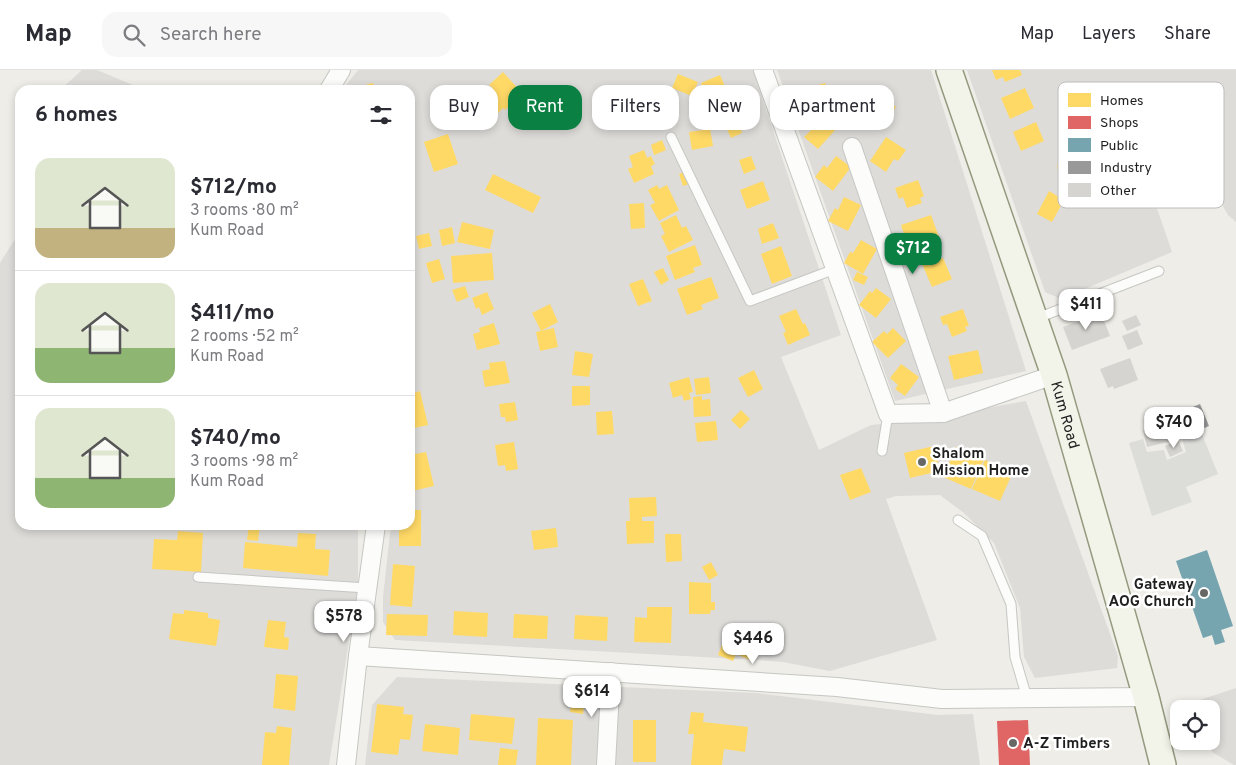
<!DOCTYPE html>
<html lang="en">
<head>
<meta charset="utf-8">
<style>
	:root { --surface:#fff; --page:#f7f7f7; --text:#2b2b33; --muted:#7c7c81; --line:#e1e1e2; --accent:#0b8043 }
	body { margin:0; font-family:Overpass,sans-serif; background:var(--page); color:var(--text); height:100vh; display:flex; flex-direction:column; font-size:19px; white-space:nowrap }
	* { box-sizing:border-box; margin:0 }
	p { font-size:16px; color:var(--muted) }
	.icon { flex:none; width:28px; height:28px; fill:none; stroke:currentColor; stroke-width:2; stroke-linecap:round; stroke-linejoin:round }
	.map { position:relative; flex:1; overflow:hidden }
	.side { position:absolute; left:15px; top:15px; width:400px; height:445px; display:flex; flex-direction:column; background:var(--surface); border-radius:15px; box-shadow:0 2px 8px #0003 }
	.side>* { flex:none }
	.banner { position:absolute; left:430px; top:15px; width:475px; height:45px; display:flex; gap:10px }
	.fabs { position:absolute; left:1170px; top:630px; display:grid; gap:10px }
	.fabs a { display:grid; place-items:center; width:50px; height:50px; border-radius:10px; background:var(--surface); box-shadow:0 2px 8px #0003; font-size:25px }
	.price { position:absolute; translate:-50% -42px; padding:0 11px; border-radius:10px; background:#fff; color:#222; font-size:16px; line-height:32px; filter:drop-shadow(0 1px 2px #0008) }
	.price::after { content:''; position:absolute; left:50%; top:30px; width:15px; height:11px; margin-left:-8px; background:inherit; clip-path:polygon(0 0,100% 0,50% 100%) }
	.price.on { background:var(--accent); color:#fff }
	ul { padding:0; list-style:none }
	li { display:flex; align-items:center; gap:15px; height:125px; padding:0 20px }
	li+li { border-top:1px solid var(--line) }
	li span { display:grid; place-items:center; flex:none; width:140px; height:100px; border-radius:15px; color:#555 }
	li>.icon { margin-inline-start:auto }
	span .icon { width:60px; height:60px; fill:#fffc; stroke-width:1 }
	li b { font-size:21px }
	h2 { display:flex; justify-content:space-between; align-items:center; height:60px; padding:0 20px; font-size:21px }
	.pill { padding:0 18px; border-radius:15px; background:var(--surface); box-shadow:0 2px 8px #0003; font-size:18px; line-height:45px }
	.pill.on { background:var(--accent); color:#fff }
	header { display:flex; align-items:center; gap:30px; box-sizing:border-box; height:70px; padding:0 25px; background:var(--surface); border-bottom:1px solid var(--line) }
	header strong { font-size:24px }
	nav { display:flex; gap:28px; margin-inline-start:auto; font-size:18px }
	.search { width:350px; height:45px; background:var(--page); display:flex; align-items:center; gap:12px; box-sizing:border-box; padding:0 18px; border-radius:15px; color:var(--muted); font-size:19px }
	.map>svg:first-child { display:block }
	.residential { fill:#dddcd9 }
	.parking { fill:#dcdcd9 }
	.homes { fill:#ffd966 }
	.shops { fill:#e06666 }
	.public { fill:#76a5af }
	.industry { fill:#999 }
	.building { fill:#d6d4d0 }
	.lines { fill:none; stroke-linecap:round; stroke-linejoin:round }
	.lane-casing { stroke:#c6c6c3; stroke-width:11 }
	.street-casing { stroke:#c6c6c3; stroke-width:20 }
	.secondary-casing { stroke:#94997e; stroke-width:28 }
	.lane { stroke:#fcfcfb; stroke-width:9 }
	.street { stroke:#fcfcfb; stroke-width:18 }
	.secondary { stroke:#f2f4ea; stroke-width:25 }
	.poi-dot { fill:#676765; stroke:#fff; stroke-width:2 }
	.labels { text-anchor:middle; stroke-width:5; stroke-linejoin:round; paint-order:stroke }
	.street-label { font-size:15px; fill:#1f1f1f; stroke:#fff }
	.poi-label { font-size:15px; font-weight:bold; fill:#1f1f1f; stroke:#fff; text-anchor:start }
	.key { fill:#fff; stroke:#bcbcbc; stroke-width:1 }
	.key-label { font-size:14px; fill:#1f1f1f }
</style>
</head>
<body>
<header>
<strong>Map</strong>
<div class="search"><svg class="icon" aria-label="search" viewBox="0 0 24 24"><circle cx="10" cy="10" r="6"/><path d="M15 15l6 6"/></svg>Search here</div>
<nav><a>Map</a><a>Layers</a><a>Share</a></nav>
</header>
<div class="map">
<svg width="1236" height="695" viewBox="0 0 1236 695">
	<rect width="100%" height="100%" fill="#eeede7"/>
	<!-- residential -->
	<g class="residential">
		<polygon points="82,0 97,0 145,20 60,20"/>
		<polygon points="358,0 753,0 841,265 781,287 819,380 871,355 920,350 1026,331 1118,586 1117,598 1035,608 1024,587 1020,538 994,473 964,443 940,425 896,426 886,429 937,570 830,601 783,592 757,590 395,570 383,552 383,527 391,455 410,455 410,20 342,20"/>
		<polygon points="777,0 931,0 1026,301 895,331"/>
		<polygon points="967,0 1236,0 1236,152 1228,145 1183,67 1124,42 1172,182 1061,229 1045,222"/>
		<polygon points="20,161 20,455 358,455 358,515 329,695 0,695 0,193"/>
		<polygon points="397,607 756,623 938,645 973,644 980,695 365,695 372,635"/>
		<polygon points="1236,618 1236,695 1234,695 1212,682 1208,671 1211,671 1211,639 1196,639 1194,632"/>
	</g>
	<!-- parking -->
	<polygon class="parking" points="1201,362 1218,404 1186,417 1192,432 1152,446 1129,373 1143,369 1147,382 1164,380 1167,390 1186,382 1182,369"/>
	<!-- homes -->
	<g class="homes">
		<polygon points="992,0 1020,0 1022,5 1005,12 1003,7 996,10"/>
		<polygon points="503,2 521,22 508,33 510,35 505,40 503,38 494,47 480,31 493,18 489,15"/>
		<polygon points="678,4 698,12 692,26 672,18"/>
		<polygon points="720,5 731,30 707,41 698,20 703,18 701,13"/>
		<polygon points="373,13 375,20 353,20 353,18"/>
		<polygon points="825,13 829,26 808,32 804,19"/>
		<polygon points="1025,18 1034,38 1010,49 1001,28"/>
		<polygon points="878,22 896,37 887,48 884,46 874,58 860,46"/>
		<polygon points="821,42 837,58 818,79 804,67 815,56 811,53"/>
		<polygon points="737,50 742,63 731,68 725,55"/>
		<polygon points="1036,52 1044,71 1021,81 1013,62"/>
		<polygon points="710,59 713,76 692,80 689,62"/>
		<polygon points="448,64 458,94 434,102 424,72"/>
		<polygon points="886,67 906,80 898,91 894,89 886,102 870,91"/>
		<polygon points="662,70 666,80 654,85 651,75"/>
		<polygon points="644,80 647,88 651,86 655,94 651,96 654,104 634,113 628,99 633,97 629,86"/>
		<polygon points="751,86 756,99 744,104 739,90"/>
		<polygon points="836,86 851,97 833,121 815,107 824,95 827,98"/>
		<polygon points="1073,92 1075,108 1059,110 1057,94"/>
		<polygon points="687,101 692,113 683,116 679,104"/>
		<polygon points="493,104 541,127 533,143 485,120"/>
		<polygon points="918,110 924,126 920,128 922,133 907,138 903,127 899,129 895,118"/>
		<polygon points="763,111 770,130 747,139 740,120"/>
		<polygon points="657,115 659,119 667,115 679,140 659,151 650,135 655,133 648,120"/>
		<polygon points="1049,121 1064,130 1052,152 1037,144"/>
		<polygon points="844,127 861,135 848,161 828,151 835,138 838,140"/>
		<polygon points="644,133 645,158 631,159 629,134"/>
		<polygon points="676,145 682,158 686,156 693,170 669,182 661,166 665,164 660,153"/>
		<polygon points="931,145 940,170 909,180 901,155"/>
		<polygon points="462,152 494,160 490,179 457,172"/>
		<polygon points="773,153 779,168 762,174 758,159"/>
		<polygon points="452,157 455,173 442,176 439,160"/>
		<polygon points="429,163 432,176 419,179 416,166"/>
		<polygon points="861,170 877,179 863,204 844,193 850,182 853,183"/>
		<polygon points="695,175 702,195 693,198 695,202 675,210 666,186"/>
		<polygon points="781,176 792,206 772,214 761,184"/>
		<polygon points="492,183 494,210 453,213 451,186"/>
		<polygon points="943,188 952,209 932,217 922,194"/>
		<polygon points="439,189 445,209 432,213 426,193"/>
		<polygon points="663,198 669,210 661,215 654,202"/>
		<polygon points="857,202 868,207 864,215 853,210"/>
		<polygon points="711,207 719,228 701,235 703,239 687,245 677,219"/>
		<polygon points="643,209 652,231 638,236 629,214"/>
		<polygon points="465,216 469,227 457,232 452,220"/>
		<polygon points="876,218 891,229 876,248 859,235 870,221 872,223"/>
		<polygon points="487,222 494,239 482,245 479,237 476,239 472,228"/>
		<polygon points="550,234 558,252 541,261 532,243"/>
		<polygon points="796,239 803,254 805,253 810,265 788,275 783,263 786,262 779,246"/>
		<polygon points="963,239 969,256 965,257 967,261 952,267 947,254 943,255 940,247"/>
		<polygon points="494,253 500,274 477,280 473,264 480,262 479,258"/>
		<polygon points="554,258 558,277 540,281 536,262"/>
		<polygon points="893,258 906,271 888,288 872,272 884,261 887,264"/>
		<polygon points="978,280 983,303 954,310 948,286"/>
		<polygon points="575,281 593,284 589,307 572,305"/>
		<polygon points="505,291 510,313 485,317 482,301 490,299 489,293"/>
		<polygon points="901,294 919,307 905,326 895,319 898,315 890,308"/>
		<polygon points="754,300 763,319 748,327 738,308"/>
		<polygon points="689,307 693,322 689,323 691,329 684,331 682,325 673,328 669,313"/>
		<polygon points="709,307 711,323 696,325 694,309"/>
		<polygon points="572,316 590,316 590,335 572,336"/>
		<polygon points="420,321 428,355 410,359 410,324"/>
		<polygon points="702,326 702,330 710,329 711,346 694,347 693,327"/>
		<polygon points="515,332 518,350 506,352 505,347 501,347 499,334"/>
		<polygon points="741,340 750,349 740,359 731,350"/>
		<polygon points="612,341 614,364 597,365 596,342"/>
		<polygon points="716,351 718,370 697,372 695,353"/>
		<polygon points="514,372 518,399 506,401 505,395 498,396 495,375"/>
		<polygon points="934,376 940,401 910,408 904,383"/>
		<polygon points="956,377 984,389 971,419 943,407"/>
		<polygon points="426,382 434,416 412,421 410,411 410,385"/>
		<polygon points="985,390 1013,402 1000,431 972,419"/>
		<polygon points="861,398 871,422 850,430 840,405"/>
		<polygon points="656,427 657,446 642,447 642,451 654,451 654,473 627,474 626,451 630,451 629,428"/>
		<polygon points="410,440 421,440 421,476 399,476 399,455 410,455"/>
		<polygon points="249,455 260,455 258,471 247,470"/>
		<polygon points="556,458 558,477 534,480 531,461"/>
		<polygon points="178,461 203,463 201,502 152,499 154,469 177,470"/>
		<polygon points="298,463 316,464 315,479 330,480 328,506 243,498 245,472 297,477"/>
		<polygon points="665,464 681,464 682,491 666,492"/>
		<polygon points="711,492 718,505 709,510 702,497"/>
		<polygon points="393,494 415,496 412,537 390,535"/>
		<polygon points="689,512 711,513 711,532 715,532 715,540 711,540 710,544 689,544"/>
		<polygon points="647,537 672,537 671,573 634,572 635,547 647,548"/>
		<polygon points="184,540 208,543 208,548 220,550 216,576 169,569 173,543 184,544"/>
		<polygon points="454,541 488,543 487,567 453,565"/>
		<polygon points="387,544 428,545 427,566 386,565"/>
		<polygon points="514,544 548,546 547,569 513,568"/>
		<polygon points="575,545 608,547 607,571 574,569"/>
		<polygon points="268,550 286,552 284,567 289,568 288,580 264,577"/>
		<polygon points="725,567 754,579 750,590 736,584 733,591 718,585"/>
		<polygon points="276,604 298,606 295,641 273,638"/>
		<polygon points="572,626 585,627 583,644 570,642"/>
		<polygon points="377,634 404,637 403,644 413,645 410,670 400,669 398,685 371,682"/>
		<polygon points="691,642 704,643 703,652 748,657 745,682 724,679 722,695 691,695 694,664 688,664"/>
		<polygon points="471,644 515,648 512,674 469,670"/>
		<polygon points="538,648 573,650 571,695 536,695"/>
		<rect x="633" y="650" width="23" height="42"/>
		<polygon points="425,654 460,658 458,685 422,681"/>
		<polygon points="277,656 292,658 289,695 262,695 265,662 276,663"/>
		<polygon points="500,678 518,680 516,695 498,695"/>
	</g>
	<!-- shops -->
	<polygon class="shops" points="1028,650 1030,695 999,695 997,651"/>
	<!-- public -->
	<polygon class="public" points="1207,480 1233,556 1221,560 1225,572 1215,575 1212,565 1203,568 1176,491"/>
	<!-- industry -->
	<polygon class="industry" points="1200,334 1209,356 1185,366 1176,344"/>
	<!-- building -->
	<g class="building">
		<polygon points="1101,243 1110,266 1072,280 1063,257"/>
		<polygon points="1136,245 1141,255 1127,261 1122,251"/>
		<polygon points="1137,260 1143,274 1128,280 1122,266"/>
		<polygon points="1130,288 1138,310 1114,319 1113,316 1108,318 1100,299"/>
		<polygon points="1171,353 1176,370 1147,377 1143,360"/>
		<polygon points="1178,370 1183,381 1170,387 1165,376"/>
	</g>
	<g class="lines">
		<!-- lane casing -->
		<g class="lane-casing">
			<g id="lane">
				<polyline points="671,67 750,231 835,199"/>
				<polyline points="1035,249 1159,201"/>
				<polyline points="882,381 888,344"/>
				<polyline points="958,450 982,466 1011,534 1015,587 1027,628"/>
				<polyline points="198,507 367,518"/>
			</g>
		</g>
		<!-- street casing -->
		<g class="street-casing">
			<g id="street">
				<polyline points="763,0 888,344 943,343 1054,305"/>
				<polyline points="329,20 341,0"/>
				<polyline points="852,77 943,343"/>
				<polyline points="358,586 837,617 942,629 1146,627"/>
				<polyline points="346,695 358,586 376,455"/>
				<polyline points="606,695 611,602"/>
			</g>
		</g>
		<!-- secondary casing -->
		<g class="secondary-casing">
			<g id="secondary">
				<path id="s1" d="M 949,0 L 1054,305 L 1146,627 L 1163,695"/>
			</g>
		</g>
		<!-- lane -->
		<use href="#lane" class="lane"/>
		<!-- street -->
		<use href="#street" class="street"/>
		<!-- secondary -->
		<use href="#secondary" class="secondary"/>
	</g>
	<!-- markers -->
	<g class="poi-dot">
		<circle cx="922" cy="392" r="5"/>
		<circle cx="1204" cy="523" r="5"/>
		<circle cx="1013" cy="673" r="5"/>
	</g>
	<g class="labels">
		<!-- street labels -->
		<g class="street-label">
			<text dy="5" stroke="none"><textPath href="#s1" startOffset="364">Kum Road</textPath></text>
		</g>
		<!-- poi labels -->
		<g class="poi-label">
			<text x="932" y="388">Shalom<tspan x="932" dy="17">Mission Home</tspan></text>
			<text x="1194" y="519" text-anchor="end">Gateway<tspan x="1194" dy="17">AOG Church</tspan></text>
			<text x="1023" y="678">A-Z Timbers</text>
		</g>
	</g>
	<!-- legend -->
	<rect x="1058" y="12" width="166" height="126" rx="8" class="key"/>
	<rect x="1068" y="23" width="23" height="14" fill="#ffd966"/>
	<rect x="1068" y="46" width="23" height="13" fill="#e06666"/>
	<rect x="1068" y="68" width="23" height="14" fill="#76a5af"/>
	<rect x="1068" y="91" width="23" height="13" fill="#999"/>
	<rect x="1068" y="113" width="23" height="14" fill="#d6d4d0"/>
	<g class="key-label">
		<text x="1100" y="35">Homes</text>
		<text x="1100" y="57">Shops</text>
		<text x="1100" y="80">Public</text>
		<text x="1100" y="102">Industry</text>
		<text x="1100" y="125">Other</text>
	</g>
</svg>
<div class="fabs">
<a><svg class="icon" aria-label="locate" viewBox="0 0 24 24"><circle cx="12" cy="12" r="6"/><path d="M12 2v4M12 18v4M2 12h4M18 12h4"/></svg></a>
</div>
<b class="price on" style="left:913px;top:205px">$712</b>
<b class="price" style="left:1086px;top:261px">$411</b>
<b class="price" style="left:1174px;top:379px">$740</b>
<b class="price" style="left:344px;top:573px">$578</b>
<b class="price" style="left:753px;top:595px">$446</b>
<b class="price" style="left:592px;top:648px">$614</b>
<div class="banner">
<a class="pill">Buy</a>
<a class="pill on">Rent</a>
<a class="pill">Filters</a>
<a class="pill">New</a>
<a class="pill">Apartment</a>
</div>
<section class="side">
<h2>6 homes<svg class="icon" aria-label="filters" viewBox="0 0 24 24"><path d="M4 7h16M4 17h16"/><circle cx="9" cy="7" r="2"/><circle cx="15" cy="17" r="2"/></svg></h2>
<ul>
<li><span style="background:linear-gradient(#dfe7d0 70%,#c2b280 0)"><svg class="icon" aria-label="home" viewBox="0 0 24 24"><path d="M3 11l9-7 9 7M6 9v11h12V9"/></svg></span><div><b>$712/mo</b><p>3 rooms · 80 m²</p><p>Kum Road</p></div></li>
<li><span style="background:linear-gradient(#dfe7d0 65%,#8fb573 0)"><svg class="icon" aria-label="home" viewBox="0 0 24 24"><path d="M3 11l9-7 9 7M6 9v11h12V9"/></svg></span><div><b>$411/mo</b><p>2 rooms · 52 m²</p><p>Kum Road</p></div></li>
<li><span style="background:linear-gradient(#dfe7d0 70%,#8fb573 0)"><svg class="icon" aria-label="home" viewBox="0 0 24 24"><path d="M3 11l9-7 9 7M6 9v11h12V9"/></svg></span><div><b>$740/mo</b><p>3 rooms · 98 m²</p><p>Kum Road</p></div></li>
</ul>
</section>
</div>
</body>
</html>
